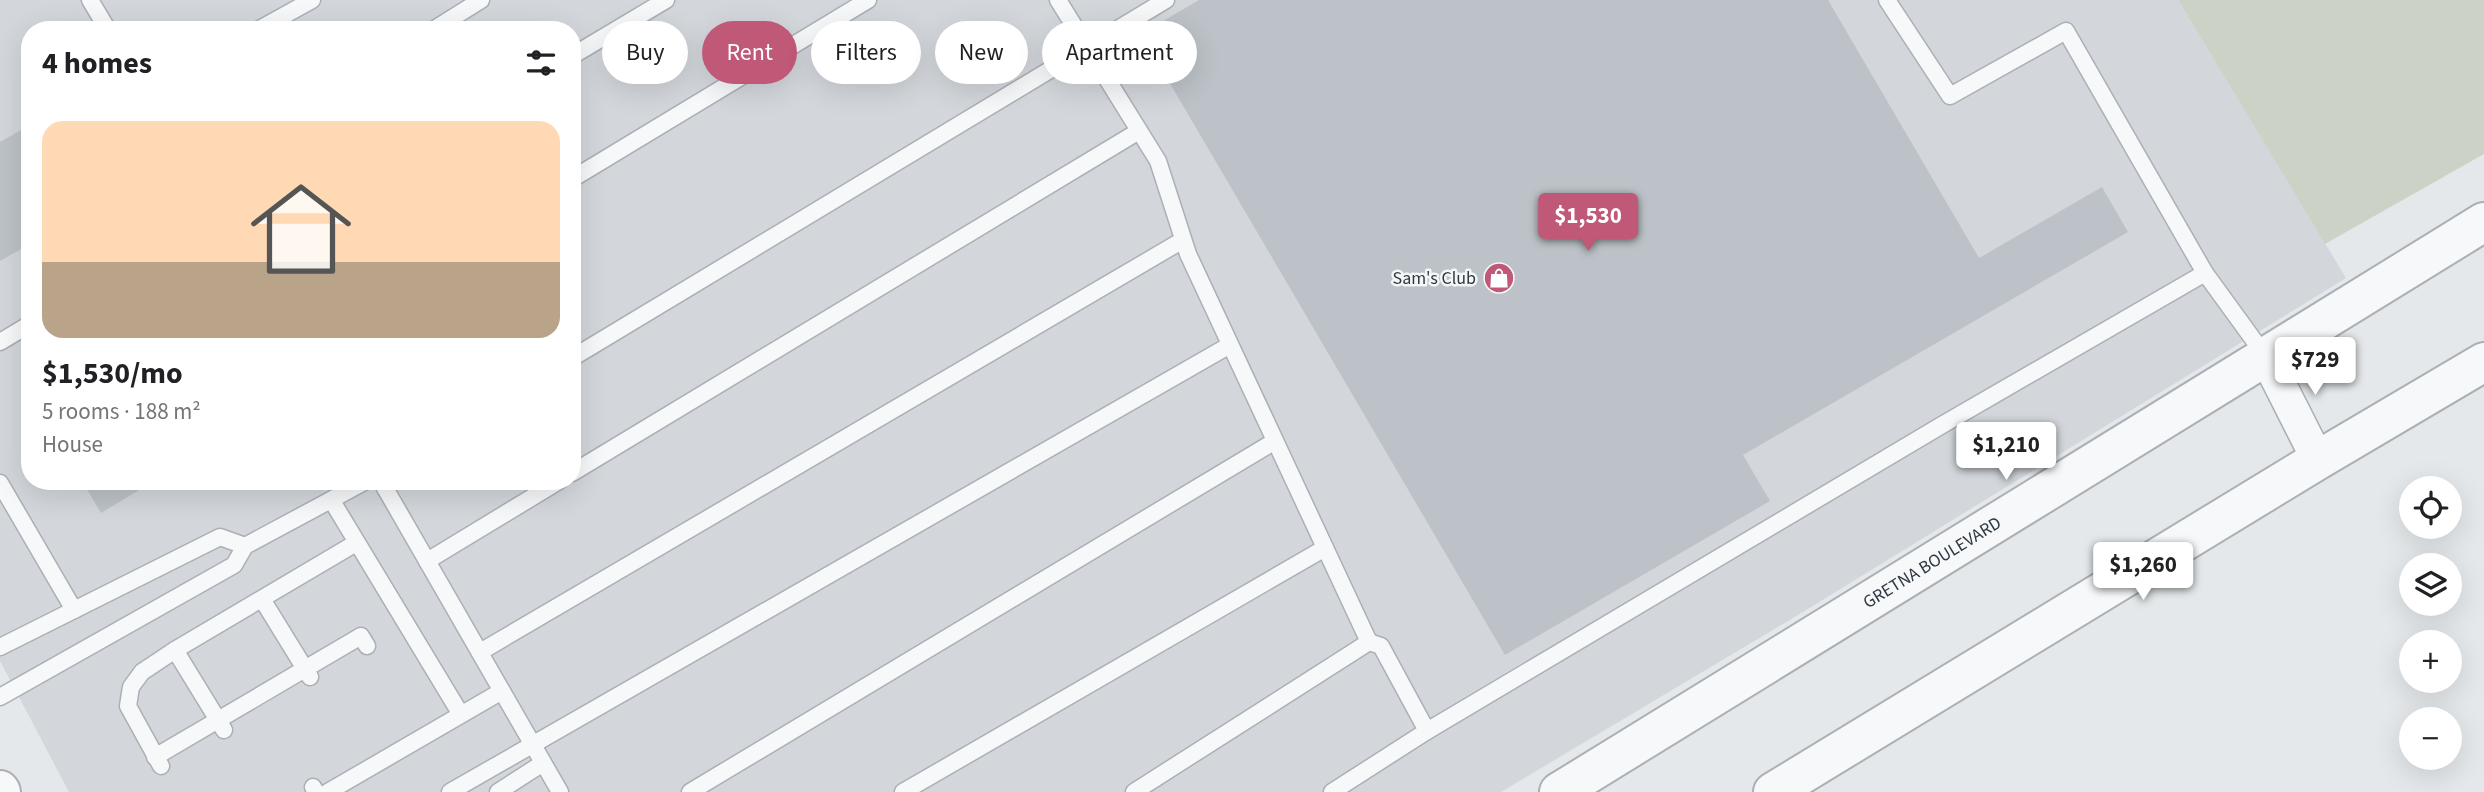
<!DOCTYPE html>
<html lang="en">
<head>
<meta charset="utf-8">
<style>
	:root { --surface:#fff; --page:#f2f2f2; --text:#202124; --muted:#757577; --line:#e0e0e0; --accent:#c05878 }
	body { margin:0; font-family:"Source Sans 3",sans-serif; background:var(--page); color:var(--text); height:100vh; display:flex; flex-direction:column; font-size:26px; white-space:nowrap }
	* { box-sizing:border-box; margin:0 }
	p { font-size:23px; color:var(--muted) }
	.icon { flex:none; width:38px; height:38px; fill:none; stroke:currentColor; stroke-width:2; stroke-linecap:round; stroke-linejoin:round }
	.map { position:relative; flex:1; overflow:hidden }
	.side { position:absolute; left:21px; top:21px; width:560px; height:469px; display:flex; flex-direction:column; background:var(--surface); border-radius:28px; box-shadow:0 7px 28px #0002 }
	.side>* { flex:none }
	.banner { position:absolute; left:602px; top:21px; width:665px; height:63px; display:flex; gap:14px }
	.buttons { position:absolute; left:2399px; top:476px; display:grid; gap:14px }
	.buttons a { display:grid; place-items:center; width:63px; height:63px; border-radius:50%; background:var(--surface); box-shadow:0 7px 28px #0002; font-size:35px }
	.price { position:absolute; translate:-50% -60px; padding:0 16px; border-radius:7px; background:#fff; color:#222; font-size:23px; line-height:46px; filter:drop-shadow(0 2px 4px #0008) }
	.price::after { content:''; position:absolute; left:50%; top:42px; width:21px; height:16px; margin-left:-10px; background:inherit; clip-path:polygon(0 0,100% 0,50% 100%) }
	.price.active { background:var(--accent); color:#fff }
	ul { padding:0; list-style:none }
	li { display:grid; align-content:center; gap:14px; height:371px; padding:0 21px }
	li+li { border-top:2px solid var(--line) }
	li span { display:grid; place-items:center; height:217px; border-radius:21px; color:#555 }
	li>.icon { margin-inline-start:auto }
	span .icon { width:126px; height:126px; fill:#fffc; stroke-width:1 }
	li b { font-size:30px }
	h2 { display:flex; justify-content:space-between; align-items:center; height:84px; padding:0 21px; font-size:30px }
	.pill { padding:0 24px; border-radius:32px; background:var(--surface); box-shadow:0 7px 28px #0002; font-size:24px; line-height:63px }
	.pill.active { background:var(--accent); color:#fff }
	.map>svg:first-child { display:block }
	.built { fill:#d3d7dc; fill-rule:evenodd }
	.green { fill:#ccd3c6 }
	.building { fill:#bcc2c7 }
	.lines { fill:none; stroke-linecap:round; stroke-linejoin:round }
	.service-casing { stroke:#aab0b4; stroke-width:19 }
	.minor-casing { stroke:#aab0b4; stroke-width:35 }
	.tertiary-casing { stroke:#aab0b4; stroke-width:42 }
	.service { stroke:#f7f8f9; stroke-width:16 }
	.minor { stroke:#f7f8f9; stroke-width:32 }
	.tertiary { stroke:#f7f8f9; stroke-width:38 }
	.labels { text-anchor:middle; stroke-width:5; stroke-linejoin:round; paint-order:stroke }
	.poi-label { font-size:18px; fill:#2e3841; stroke:#f4f6f8; text-anchor:end }
	.street-label { font-size:18px; fill:#2e3841; stroke:#f4f6f8 }
</style>
</head>
<body>
<div class="map">
<svg width="2484" height="792" viewBox="0 0 2484 792">
	<rect width="100%" height="100%" fill="#e4e8ea"/>
	<!-- built -->
	<path class="built" d="M 0,0 L 2178,0 L 2346,278 L 1803,612 L 1501,792 L 69,792 L 0,661 ZM 30,30 L 572,30 L 572,481 L 30,481 Z"/>
	<!-- green -->
	<polygon class="green" points="2178,0 2484,0 2484,154 2325,244"/>
	<!-- building -->
	<g class="building">
		<polygon points="1199,0 1828,0 1979,258 2102,187 2128,232 1743,455 1770,501 1505,655 1141,34"/>
		<polygon points="30,125 30,244 0,261 0,142"/>
		<polygon points="82,481 154,481 101,513"/>
	</g>
	<g class="lines">
		<!-- service casing -->
		<g class="service-casing">
			<g id="service">
				<polyline points="90,0 108,30"/>
				<polyline points="1058,0 1158,161 1188,254 1369,642"/>
				<polyline points="1887,0 1950,96 2066,31 2205,273 2266,357"/>
				<polyline points="258,30 312,0"/>
				<polyline points="433,30 481,0"/>
				<polyline points="572,56 666,0"/>
				<polyline points="572,179 868,0"/>
				<polyline points="0,342 30,324"/>
				<polyline points="572,358 1166,0"/>
				<polyline points="572,473 1139,131"/>
				<polyline points="381,481 560,792"/>
				<polyline points="0,483 74,610"/>
				<polyline points="332,501 460,713"/>
				<polyline points="427,561 559,481"/>
				<polyline points="262,599 310,677"/>
				<polyline points="0,647 220,537 245,546"/>
				<polyline points="175,650 224,730"/>
				<polyline points="480,652 1183,240"/>
				<polyline points="0,697 234,565 245,546 366,481"/>
				<polyline points="1427,731 1942,425 2205,273"/>
				<polyline points="155,757 361,636 367,646"/>
				<polyline points="161,766 128,706 131,687 142,672 175,650 356,543"/>
				<polyline points="313,787 316,792"/>
				<polyline points="328,792 502,691"/>
				<polyline points="450,792 1230,345"/>
				<polyline points="498,792 543,763"/>
				<polyline points="690,792 1275,441"/>
				<polyline points="903,792 1325,548"/>
				<polyline points="1134,792 1369,642 1381,646 1427,731 1332,792"/>
			</g>
		</g>
		<!-- minor casing -->
		<g class="minor-casing">
			<polyline id="minor" points="2266,357 2318,460"/>
		</g>
		<!-- tertiary casing -->
		<g class="tertiary-casing">
			<g id="tertiary">
				<polyline points="0,790 1,792"/>
				<path id="s1" d="M 1559,792 L 2484,222"/>
				<polyline points="1773,792 2318,460 2484,362"/>
			</g>
		</g>
		<!-- service -->
		<use href="#service" class="service"/>
		<!-- minor -->
		<use href="#minor" class="minor"/>
		<!-- tertiary -->
		<use href="#tertiary" class="tertiary"/>
	</g>
	<!-- icons -->
	<defs>
		<g id="shop-disc" transform="scale(1.575)"><circle r="9.5" fill="#c05878" stroke="#f4f6f8"/><path d="M-5-2.5h2.3a2.7 3.5 0 0 1 5.4 0H5L5.5 6h-11ZM-1.5-2.5h3a1.5 2.3 0 0 0-3 0Z" fill="#fff"/></g>
	</defs>
	<g fill-rule="evenodd">
		<use href="#shop-disc" x="1499" y="278"/>
	</g>
	<g class="labels">
		<!-- poi labels -->
		<g class="poi-label">
			<text x="1476" y="284">Sam's Club</text>
		</g>
		<!-- street labels -->
		<g class="street-label">
			<text dy="6" stroke="none"><textPath href="#s1" startOffset="438">GRETNA BOULEVARD</textPath></text>
		</g>
	</g>
</svg>
<div class="buttons">
<a><svg class="icon" aria-label="locate" viewBox="0 0 24 24"><circle cx="12" cy="12" r="6"/><path d="M12 2v4M12 18v4M2 12h4M18 12h4"/></svg></a>
<a><svg class="icon" aria-label="layers" viewBox="0 0 24 24"><path d="M12 4l9 5-9 5-9-5zM3 14l9 5 9-5"/></svg></a>
<a>+</a>
<a>−</a>
</div>
<b class="price active" style="left:1588px;top:253px">$1,530</b>
<b class="price" style="left:2315px;top:397px">$729</b>
<b class="price" style="left:2006px;top:482px">$1,210</b>
<b class="price" style="left:2143px;top:602px">$1,260</b>
<div class="banner">
<a class="pill">Buy</a>
<a class="pill active">Rent</a>
<a class="pill">Filters</a>
<a class="pill">New</a>
<a class="pill">Apartment</a>
</div>
<section class="side">
<h2>4 homes<svg class="icon" aria-label="filters" viewBox="0 0 24 24"><path d="M4 7h16M4 17h16"/><circle cx="9" cy="7" r="2"/><circle cx="15" cy="17" r="2"/></svg></h2>
<ul>
<li><span style="background:linear-gradient(#ffd9b3 65%,#b9a48a 0)"><svg class="icon" aria-label="home" viewBox="0 0 24 24"><path d="M3 11l9-7 9 7M6 9v11h12V9"/></svg></span><div><b>$1,530/mo</b><p>5 rooms · 188 m²</p><p>House</p></div></li>
</ul>
</section>
</div>
</body>
</html>
